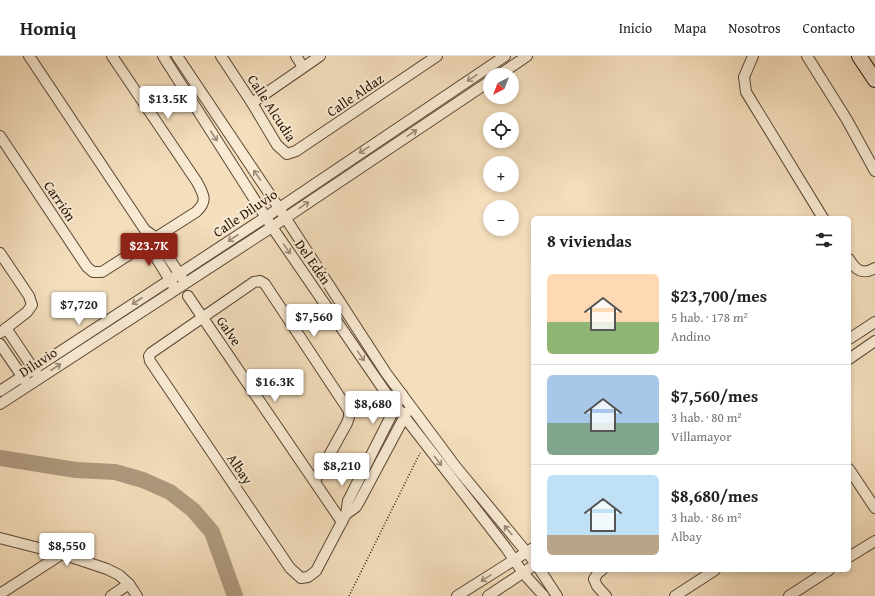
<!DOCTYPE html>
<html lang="es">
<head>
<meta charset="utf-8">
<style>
	:root { --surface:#fff; --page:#f2f2f2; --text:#222; --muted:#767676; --line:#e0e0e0; --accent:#8f2418 }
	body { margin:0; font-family:"Gentium Book Plus",serif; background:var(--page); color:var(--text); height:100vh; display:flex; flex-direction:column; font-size:15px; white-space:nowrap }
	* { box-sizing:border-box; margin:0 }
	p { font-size:13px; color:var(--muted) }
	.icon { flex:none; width:22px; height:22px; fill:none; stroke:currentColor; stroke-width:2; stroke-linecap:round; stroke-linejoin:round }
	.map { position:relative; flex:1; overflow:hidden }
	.details { position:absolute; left:531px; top:160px; width:320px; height:356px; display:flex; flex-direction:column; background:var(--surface); border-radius:6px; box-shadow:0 2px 6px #0003 }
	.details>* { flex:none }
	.needle { width:26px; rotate:222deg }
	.controls { position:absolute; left:483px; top:12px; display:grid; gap:8px }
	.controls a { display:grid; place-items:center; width:36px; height:36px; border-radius:50%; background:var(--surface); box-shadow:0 2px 6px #0003; font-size:20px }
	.price { position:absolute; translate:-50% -34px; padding:0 9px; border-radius:4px; background:#fff; color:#222; font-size:13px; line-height:26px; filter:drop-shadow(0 1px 2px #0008) }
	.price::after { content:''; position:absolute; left:50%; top:24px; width:12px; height:9px; margin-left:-6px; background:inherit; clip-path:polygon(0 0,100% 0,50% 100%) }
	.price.on { background:var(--accent); color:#fff }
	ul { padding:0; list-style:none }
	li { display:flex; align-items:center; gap:12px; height:100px; padding:0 16px }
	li+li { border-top:1px solid var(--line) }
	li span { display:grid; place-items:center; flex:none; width:112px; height:80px; border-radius:6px; color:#555 }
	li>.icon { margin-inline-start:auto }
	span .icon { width:48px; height:48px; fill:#fffc; stroke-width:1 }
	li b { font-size:17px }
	h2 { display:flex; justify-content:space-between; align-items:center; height:48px; padding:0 16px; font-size:17px }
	header { display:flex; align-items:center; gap:24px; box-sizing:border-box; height:56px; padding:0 20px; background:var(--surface); border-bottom:1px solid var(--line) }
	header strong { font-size:19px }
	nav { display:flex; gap:22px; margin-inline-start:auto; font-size:14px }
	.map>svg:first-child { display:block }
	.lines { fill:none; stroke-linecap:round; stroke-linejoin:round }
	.river { stroke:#ae997e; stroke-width:16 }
	.street-casing { stroke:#5a4633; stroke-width:12 }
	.secondary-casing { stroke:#261405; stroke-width:16 }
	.path { stroke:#261405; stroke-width:1.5; stroke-dasharray:1 2; stroke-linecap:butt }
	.street { stroke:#f8ead3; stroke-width:10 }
	.secondary { stroke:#f8ead3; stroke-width:14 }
	.oneway { stroke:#9a8a76 }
	.labels { text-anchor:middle; stroke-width:4; stroke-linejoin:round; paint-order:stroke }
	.street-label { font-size:14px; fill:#261405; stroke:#f8ead3 }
</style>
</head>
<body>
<header>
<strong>Homiq</strong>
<nav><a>Inicio</a><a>Mapa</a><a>Nosotros</a><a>Contacto</a></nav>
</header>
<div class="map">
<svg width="875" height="540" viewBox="0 0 875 540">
	<rect width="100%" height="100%" fill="#f4debc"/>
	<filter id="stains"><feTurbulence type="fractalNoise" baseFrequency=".005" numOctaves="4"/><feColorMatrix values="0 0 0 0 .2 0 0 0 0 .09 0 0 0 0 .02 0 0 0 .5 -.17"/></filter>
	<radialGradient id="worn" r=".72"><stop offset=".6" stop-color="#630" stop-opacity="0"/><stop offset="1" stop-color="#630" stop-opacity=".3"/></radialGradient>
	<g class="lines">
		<!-- river -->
		<polyline class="river" points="0,402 76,414 115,416 143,424 170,436 193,454 212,476 235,540"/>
		<!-- street casing -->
		<g class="street-casing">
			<g id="street">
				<polyline points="29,0 145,174 155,181 182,222"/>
				<polyline points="163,0 272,171 386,337 506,492 523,517 544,540"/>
				<polyline points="177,0 279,152 386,317 456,411 533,504"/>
				<polyline points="221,0 252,47 277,89 287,98 296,95 437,0"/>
				<polyline points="296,0 303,11"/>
				<polyline points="753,0 744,21 746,36 823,162"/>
				<polyline points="807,0 847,64 875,115"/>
				<polyline points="499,19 527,0"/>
				<polyline points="252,47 320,0"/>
				<path d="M 0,80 L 87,211 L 93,216 L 102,216 L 196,156 C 208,145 204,139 197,126 L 112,0"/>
				<polyline points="146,182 147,187 173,229"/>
				<polyline points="0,197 29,240 32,249 27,256 0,277"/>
				<path d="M 849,203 C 856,215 863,219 875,212"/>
				<polyline points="188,240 342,466"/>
				<polyline points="6,272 37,318"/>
				<polyline points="849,283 875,266"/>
				<polyline points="0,288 26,326"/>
				<polyline points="849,303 875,285"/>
				<polyline points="0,335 266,161 505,0"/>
				<polyline points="0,348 272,171 490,25"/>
				<polyline points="849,413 875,452"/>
				<polyline points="315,425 347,367 349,361 349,355 265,228 260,225 254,226 151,297 149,300 150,305 290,512 301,522 308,521 316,515 346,458 348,445 402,338"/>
				<polyline points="346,458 356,451 359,446 407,356"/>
				<polyline points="0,482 62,498 107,513 119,519 129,528 137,540"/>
				<polyline points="849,501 875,485"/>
				<polyline points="540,514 557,540"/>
				<polyline points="602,514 598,517 594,523 597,530 606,540"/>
				<polyline points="0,538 62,498"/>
				<polyline points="111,540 129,528"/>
				<polyline points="457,540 533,492"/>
				<polyline points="488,540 533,510"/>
				<polyline points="675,540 715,514"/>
				<polyline points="789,540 829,514"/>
			</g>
		</g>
		<!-- secondary casing -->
		<g class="secondary-casing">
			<polyline id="secondary" points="859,0 875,24"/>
		</g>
		<!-- path -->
		<polyline class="path" points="349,540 420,397"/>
		<!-- street -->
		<use href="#street" class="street"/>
		<!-- secondary -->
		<use href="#secondary" class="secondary"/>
	</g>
	<!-- one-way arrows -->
	<defs><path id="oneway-shaft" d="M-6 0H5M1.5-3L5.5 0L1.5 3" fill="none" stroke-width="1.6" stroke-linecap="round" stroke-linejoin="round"/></defs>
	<g class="oneway">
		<use href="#oneway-shaft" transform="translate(472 22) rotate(146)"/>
		<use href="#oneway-shaft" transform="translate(412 77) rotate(-34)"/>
		<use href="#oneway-shaft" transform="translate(214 80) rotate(57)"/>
		<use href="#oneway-shaft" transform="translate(364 94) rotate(146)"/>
		<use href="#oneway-shaft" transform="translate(257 119) rotate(-124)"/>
		<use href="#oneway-shaft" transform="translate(304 149) rotate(-34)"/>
		<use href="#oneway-shaft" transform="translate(233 182) rotate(147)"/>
		<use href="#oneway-shaft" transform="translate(287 193) rotate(55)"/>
		<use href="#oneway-shaft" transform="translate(137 245) rotate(147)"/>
		<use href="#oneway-shaft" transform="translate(361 300) rotate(55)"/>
		<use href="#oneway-shaft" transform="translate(56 311) rotate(-33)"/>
		<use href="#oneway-shaft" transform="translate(438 405) rotate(52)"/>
		<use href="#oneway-shaft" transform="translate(508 474) rotate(-130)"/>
		<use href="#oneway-shaft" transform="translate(486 522) rotate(148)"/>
	</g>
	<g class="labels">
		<!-- street labels -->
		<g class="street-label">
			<text transform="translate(355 39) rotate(-34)" y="5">Calle Aldaz</text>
			<text transform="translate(272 52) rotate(57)" y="5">Calle Alcudia</text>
			<text transform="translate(60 145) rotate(56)" y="5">Carrión</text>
			<text transform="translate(245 157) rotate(-34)" y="5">Calle Diluvio</text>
			<text transform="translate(313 206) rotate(55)" y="5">Del Edén</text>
			<text transform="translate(229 275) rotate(56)" y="5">Galve</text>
			<text transform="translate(38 306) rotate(-33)" y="5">Diluvio</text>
			<text transform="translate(240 413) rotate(56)" y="5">Albay</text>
		</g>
	</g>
	<rect width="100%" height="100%" filter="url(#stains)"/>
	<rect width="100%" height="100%" fill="url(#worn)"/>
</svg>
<div class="controls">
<a><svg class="needle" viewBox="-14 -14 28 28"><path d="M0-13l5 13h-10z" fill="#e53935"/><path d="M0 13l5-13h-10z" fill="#767676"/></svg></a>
<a><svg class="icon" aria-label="locate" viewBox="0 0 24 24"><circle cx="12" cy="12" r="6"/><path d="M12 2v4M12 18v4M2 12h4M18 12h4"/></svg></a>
<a>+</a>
<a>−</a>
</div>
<b class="price" style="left:168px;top:64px">$13.5K</b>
<b class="price on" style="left:149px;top:211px">$23.7K</b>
<b class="price" style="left:79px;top:270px">$7,720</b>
<b class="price" style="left:314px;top:282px">$7,560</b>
<b class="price" style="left:275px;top:347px">$16.3K</b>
<b class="price" style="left:373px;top:369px">$8,680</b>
<b class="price" style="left:342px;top:431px">$8,210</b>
<b class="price" style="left:67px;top:511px">$8,550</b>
<section class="details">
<h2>8 viviendas<svg class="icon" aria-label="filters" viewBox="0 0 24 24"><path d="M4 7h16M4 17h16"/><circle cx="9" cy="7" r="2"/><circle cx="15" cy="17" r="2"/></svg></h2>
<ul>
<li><span style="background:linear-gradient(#ffd9b3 60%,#8fb573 0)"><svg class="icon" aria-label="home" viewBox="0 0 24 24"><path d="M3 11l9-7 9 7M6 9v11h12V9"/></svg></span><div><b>$23,700/mes</b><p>5 hab. · 178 m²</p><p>Andino</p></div></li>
<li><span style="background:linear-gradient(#a9c7e8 60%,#7fa58c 0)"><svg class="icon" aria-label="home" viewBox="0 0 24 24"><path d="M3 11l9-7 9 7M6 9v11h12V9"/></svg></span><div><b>$7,560/mes</b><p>3 hab. · 80 m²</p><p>Villamayor</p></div></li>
<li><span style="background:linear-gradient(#bfe0f5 75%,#b9a48a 0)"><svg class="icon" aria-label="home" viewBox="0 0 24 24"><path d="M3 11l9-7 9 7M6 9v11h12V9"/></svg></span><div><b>$8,680/mes</b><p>3 hab. · 86 m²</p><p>Albay</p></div></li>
</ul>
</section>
</div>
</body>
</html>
